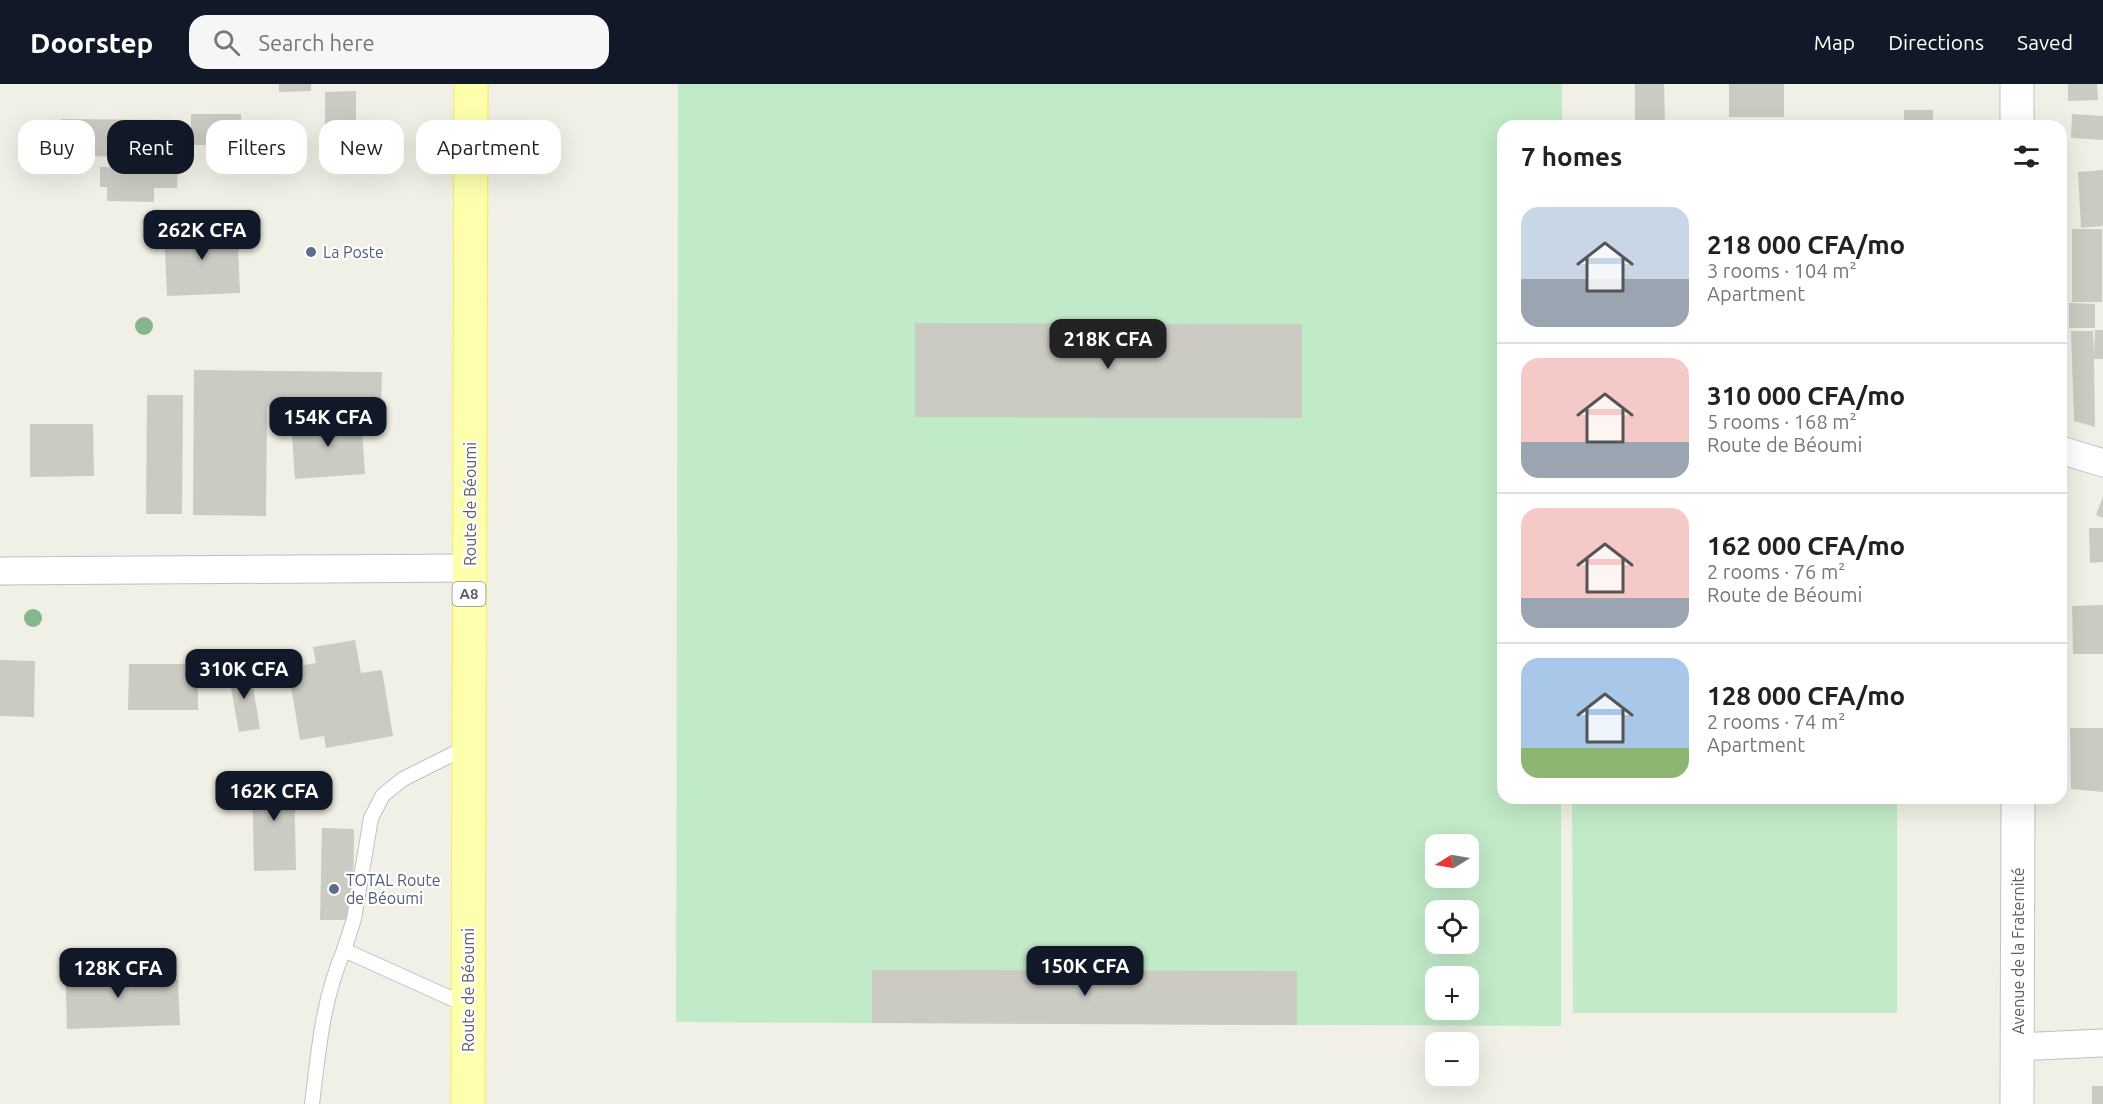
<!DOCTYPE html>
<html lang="en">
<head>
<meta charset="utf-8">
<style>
	:root { --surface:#fff; --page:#f6f6f6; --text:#222; --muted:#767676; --line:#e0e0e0; --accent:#111827 }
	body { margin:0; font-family:Ubuntu,sans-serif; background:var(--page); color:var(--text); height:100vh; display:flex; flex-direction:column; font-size:22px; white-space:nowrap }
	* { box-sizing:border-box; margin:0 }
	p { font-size:20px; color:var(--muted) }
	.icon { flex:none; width:33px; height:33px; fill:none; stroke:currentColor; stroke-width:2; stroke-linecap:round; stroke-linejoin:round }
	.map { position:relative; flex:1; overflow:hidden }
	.panel { position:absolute; left:1497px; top:36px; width:570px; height:684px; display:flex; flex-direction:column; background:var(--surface); border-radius:18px; box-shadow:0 6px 24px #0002 }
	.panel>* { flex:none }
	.top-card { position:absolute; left:18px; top:36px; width:570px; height:54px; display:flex; gap:12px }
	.needle { width:39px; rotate:259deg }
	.fabs { position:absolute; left:1425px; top:750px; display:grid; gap:12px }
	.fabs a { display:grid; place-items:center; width:54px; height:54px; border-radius:12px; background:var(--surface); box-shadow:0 6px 24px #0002; font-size:30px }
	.price { position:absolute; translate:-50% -51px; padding:0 14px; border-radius:12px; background:var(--accent); color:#fff; font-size:20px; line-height:39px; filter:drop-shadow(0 2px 3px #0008) }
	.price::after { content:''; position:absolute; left:50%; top:36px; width:18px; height:14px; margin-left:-9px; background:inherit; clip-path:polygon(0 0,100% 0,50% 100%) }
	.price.current { background:#222; color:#fff }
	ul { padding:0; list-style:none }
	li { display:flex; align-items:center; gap:18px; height:150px; padding:0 24px }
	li+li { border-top:2px solid var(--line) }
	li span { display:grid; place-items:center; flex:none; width:168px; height:120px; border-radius:18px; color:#555 }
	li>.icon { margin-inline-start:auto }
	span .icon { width:72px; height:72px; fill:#fffc; stroke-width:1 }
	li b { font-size:26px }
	h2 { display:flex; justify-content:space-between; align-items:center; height:72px; padding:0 24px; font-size:26px }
	.pill { padding:0 21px; border-radius:18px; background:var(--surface); box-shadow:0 6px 24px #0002; font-size:21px; line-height:54px }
	.pill.current { background:var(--accent); color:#fff }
	header { display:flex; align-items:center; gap:36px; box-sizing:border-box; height:84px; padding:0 30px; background:var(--accent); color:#fff }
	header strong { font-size:28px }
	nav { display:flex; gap:33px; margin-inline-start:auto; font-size:21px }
	.search { width:420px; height:54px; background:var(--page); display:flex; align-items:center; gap:15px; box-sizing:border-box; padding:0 21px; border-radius:18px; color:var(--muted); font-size:22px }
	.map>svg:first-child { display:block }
	.green { fill:#c1eac8; fill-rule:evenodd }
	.building { fill:#cccbc3 }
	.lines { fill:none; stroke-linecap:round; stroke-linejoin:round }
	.lane-casing { stroke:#bebfc6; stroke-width:16 }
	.street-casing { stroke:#bebfc6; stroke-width:29 }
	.secondary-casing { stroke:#c0c2ca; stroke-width:35 }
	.primary-casing { stroke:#fcea54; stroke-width:35 }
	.lane { stroke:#fff; stroke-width:14 }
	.street { stroke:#fff; stroke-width:27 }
	.secondary { stroke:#fff; stroke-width:33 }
	.primary { stroke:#feffad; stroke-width:33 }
	.tree { fill:#86b68c }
	.service-dot { fill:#5c6f8a; stroke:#fff; stroke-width:2 }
	.labels { text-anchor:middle; stroke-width:4.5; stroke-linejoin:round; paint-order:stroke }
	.shield { fill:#fff; stroke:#8e9095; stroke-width:1.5 }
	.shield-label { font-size:15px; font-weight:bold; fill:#5d6068 }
	.service-label { font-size:16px; fill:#4e5e75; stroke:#fff; text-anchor:start }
	.street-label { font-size:16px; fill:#5d6068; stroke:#fff }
</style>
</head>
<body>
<header>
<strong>Doorstep</strong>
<div class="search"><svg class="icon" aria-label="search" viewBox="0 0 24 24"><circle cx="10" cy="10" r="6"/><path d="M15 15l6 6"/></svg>Search here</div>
<nav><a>Map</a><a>Directions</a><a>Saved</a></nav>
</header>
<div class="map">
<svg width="2103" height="1020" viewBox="0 0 2103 1020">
	<rect width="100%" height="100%" fill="#f1f0e6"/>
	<!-- green -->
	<g class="green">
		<path d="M 678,0 L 1562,0 L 1562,42 L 1503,42 L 1503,714 L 1561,714 L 1561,942 L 676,938 ZM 1436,760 L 1468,760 L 1468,794 L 1436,794 ZM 1436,826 L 1468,826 L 1468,860 L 1436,860 ZM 1436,892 L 1468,892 L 1468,926 L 1436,926 Z"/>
		<polygon points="1572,719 1897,720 1897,929 1573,929"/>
	</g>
	<!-- building -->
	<g class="building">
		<polygon points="279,0 311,0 311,7 279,8"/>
		<polygon points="1635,0 1664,0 1665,42 1635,42"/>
		<rect x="1729" y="0" width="55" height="33"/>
		<polygon points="2068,0 2097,0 2098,16 2068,17"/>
		<polygon points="356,7 356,55 325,55 325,8"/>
		<rect x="1904" y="26" width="29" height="16"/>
		<rect x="191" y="30" width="50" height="31"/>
		<polygon points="2072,30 2103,32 2103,56 2071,54"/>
		<polygon points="61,35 181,36 181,73 60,72"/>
		<polygon points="100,83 178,83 177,104 154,104 154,118 107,117 107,103 100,103"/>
		<polygon points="2103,86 2103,142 2081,144 2078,88"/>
		<polygon points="237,142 240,209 167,212 164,145"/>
		<rect x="2072" y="145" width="30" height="73"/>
		<polygon points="2069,219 2095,220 2095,244 2069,244"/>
		<polygon points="915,239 1302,240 1302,334 915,333"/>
		<polygon points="2095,246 2103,246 2103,275 2094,275 2095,343 2074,337 2071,247 2093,247 2094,271"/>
		<polygon points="194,286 382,288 381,324 267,323 266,432 193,431"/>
		<polygon points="147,311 183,311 182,430 146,430"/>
		<polygon points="361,333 365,390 295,395 291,338"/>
		<polygon points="30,340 93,340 94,392 30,393"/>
		<polygon points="2103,412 2103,434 2096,431"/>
		<polygon points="2089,444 2103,444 2103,478 2090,479"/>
		<polygon points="2103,521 2103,570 2073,570 2072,522"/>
		<polygon points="355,556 361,589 382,586 393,652 326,664 324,652 300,656 288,584 316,579 313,563"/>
		<polygon points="0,576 35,577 34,633 0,632"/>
		<polygon points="129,580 198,580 198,626 128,626"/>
		<polygon points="250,584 260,645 239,648 228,588"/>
		<polygon points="2070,644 2103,644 2103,708 2071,705"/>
		<polygon points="294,690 296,786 254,787 252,691"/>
		<polygon points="322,744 354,745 353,836 320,836"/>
		<polygon points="116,878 117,896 178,895 180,941 67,945 65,880"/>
		<polygon points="872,886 1297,887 1297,941 872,939"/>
		<rect x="2092" y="1002" width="11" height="18"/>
	</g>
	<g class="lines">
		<!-- lane casing -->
		<g class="lane-casing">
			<g id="lane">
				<polyline points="467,663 403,695 383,711 371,734 354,835 344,866 468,922"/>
				<path d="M 312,1020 C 319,964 322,918 344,866"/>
			</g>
		</g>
		<!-- street casing -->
		<g class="street-casing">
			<g id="street">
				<polyline points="2061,366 2103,379"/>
				<polyline points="0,487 469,484"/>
				<polyline points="2018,963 2103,959"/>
			</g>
		</g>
		<!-- secondary casing -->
		<g class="secondary-casing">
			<g id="secondary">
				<polyline points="2017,42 2017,0"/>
				<polyline points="2017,1020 2018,714"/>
			</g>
		</g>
		<!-- primary casing -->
		<g class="primary-casing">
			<polyline id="primary" points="468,1020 471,0"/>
		</g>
		<!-- lane -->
		<use href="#lane" class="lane"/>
		<!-- street -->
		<use href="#street" class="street"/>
		<!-- secondary -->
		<use href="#secondary" class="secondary"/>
		<!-- primary -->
		<use href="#primary" class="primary"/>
	</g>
	<!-- trees -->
	<g class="tree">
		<circle cx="144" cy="242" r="9"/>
		<circle cx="33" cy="534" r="9"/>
	</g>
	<!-- markers -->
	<g class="service-dot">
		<circle cx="311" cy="168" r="6"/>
		<circle cx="334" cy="805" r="6"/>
	</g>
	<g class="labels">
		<!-- shield labels -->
		<rect class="shield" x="452.5" y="498" width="33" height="24" rx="4.5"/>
		<g class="shield-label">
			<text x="469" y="515">A8</text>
		</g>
		<!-- service labels -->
		<g class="service-label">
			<text x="323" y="174">La Poste</text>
			<text x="346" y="802">TOTAL Route<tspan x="346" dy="18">de Béoumi</tspan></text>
		</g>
		<!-- street labels -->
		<g class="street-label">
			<text transform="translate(470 420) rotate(-90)" y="6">Route de Béoumi</text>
			<text transform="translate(2018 867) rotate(-90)" y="6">Avenue de la Fraternité</text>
			<text transform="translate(468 906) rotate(-90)" y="6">Route de Béoumi</text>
		</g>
	</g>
</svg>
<div class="fabs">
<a><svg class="needle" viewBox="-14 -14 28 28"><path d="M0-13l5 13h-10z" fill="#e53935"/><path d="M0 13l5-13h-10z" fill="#767676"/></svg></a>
<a><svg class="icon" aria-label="locate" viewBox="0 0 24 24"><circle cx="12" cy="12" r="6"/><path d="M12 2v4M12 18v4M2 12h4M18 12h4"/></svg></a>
<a>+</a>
<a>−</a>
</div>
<b class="price" style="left:202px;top:177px">262K CFA</b>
<b class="price current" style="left:1108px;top:286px">218K CFA</b>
<b class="price" style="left:328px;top:364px">154K CFA</b>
<b class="price" style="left:244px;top:616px">310K CFA</b>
<b class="price" style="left:274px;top:738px">162K CFA</b>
<b class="price" style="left:1085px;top:913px">150K CFA</b>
<b class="price" style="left:118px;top:915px">128K CFA</b>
<div class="top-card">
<a class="pill">Buy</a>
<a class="pill current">Rent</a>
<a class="pill">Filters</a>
<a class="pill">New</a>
<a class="pill">Apartment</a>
</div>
<section class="panel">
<h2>7 homes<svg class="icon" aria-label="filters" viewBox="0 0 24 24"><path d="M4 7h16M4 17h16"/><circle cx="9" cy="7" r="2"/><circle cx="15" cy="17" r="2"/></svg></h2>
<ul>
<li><span style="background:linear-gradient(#c9d6e8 60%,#9aa5b1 0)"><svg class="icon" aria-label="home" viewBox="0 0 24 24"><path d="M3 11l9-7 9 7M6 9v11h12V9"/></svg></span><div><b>218 000 CFA/mo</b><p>3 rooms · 104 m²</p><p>Apartment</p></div></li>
<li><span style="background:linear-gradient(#f6c9c9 70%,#9aa5b1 0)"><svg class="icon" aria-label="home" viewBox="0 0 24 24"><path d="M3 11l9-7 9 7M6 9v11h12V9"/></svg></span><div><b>310 000 CFA/mo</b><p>5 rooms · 168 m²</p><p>Route de Béoumi</p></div></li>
<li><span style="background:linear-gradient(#f6c9c9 75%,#9aa5b1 0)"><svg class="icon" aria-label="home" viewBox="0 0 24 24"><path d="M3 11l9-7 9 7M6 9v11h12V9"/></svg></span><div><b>162 000 CFA/mo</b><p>2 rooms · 76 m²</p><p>Route de Béoumi</p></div></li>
<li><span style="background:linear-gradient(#a9c7e8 75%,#8fb573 0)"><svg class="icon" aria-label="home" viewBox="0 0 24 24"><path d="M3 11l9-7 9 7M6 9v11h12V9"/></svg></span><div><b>128 000 CFA/mo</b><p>2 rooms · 74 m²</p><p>Apartment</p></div></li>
</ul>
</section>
</div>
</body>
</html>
